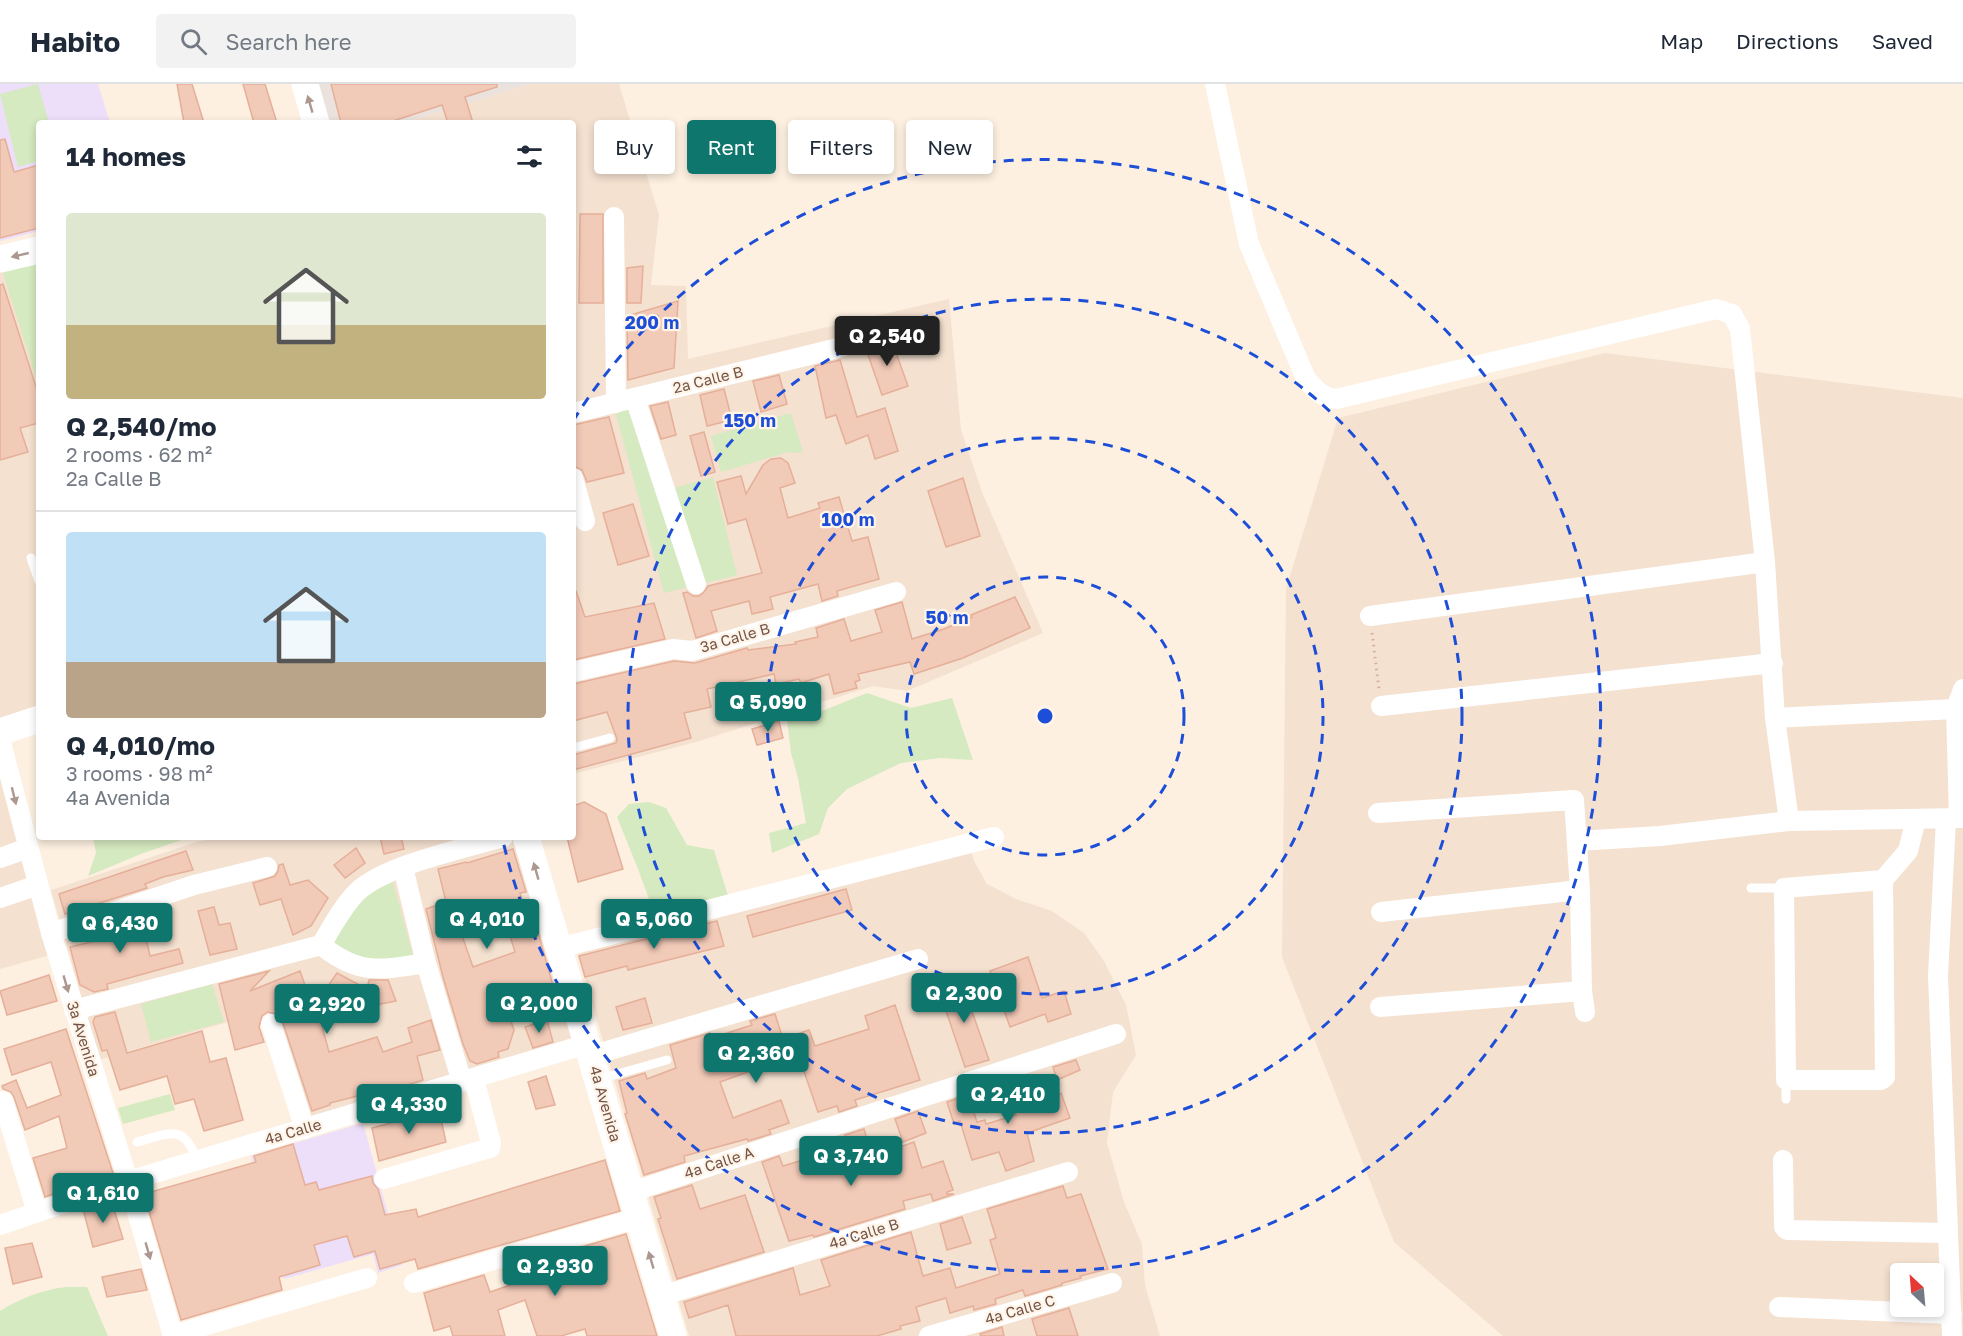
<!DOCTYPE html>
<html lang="en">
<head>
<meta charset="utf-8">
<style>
	:root { --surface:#fff; --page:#f2f2f3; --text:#1f2937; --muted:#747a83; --line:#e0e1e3; --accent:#0f766e }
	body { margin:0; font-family:"Golos Text",sans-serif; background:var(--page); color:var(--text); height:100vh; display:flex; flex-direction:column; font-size:22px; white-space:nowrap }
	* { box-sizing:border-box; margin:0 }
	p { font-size:20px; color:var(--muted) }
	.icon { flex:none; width:33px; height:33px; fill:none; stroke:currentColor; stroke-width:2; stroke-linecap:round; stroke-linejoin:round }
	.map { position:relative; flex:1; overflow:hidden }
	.details { position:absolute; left:36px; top:36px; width:540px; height:720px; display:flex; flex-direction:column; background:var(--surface); border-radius:6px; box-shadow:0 3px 9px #0003 }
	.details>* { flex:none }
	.guide { position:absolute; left:594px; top:36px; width:570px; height:54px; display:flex; gap:12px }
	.needle { width:39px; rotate:334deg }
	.tools { position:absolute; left:1890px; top:1179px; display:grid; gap:12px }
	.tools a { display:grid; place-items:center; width:54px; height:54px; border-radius:6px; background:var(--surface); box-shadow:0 3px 9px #0003; font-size:30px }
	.price { position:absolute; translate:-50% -51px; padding:0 14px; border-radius:6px; background:var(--accent); color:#fff; font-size:20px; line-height:39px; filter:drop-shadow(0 2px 3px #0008) }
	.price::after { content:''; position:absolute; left:50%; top:36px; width:18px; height:14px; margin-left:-9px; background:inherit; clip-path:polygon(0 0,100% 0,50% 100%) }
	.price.on { background:#222; color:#fff }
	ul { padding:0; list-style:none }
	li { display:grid; align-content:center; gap:12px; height:318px; padding:0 30px }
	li+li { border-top:2px solid var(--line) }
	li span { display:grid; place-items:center; height:186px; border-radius:6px; color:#555 }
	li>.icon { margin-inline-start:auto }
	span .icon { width:108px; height:108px; fill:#fffc; stroke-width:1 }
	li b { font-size:26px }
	h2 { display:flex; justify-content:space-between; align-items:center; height:72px; padding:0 30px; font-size:26px }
	.tag { padding:0 21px; border-radius:6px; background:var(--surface); box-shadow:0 3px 9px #0003; font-size:21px; line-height:54px }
	.tag.on { background:var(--accent); color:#fff }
	header { display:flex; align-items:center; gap:36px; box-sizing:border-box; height:84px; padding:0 30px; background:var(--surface); border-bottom:2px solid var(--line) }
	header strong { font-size:28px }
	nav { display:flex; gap:33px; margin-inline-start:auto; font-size:21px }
	.search { width:420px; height:54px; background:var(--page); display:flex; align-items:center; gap:15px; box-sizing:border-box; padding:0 21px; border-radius:6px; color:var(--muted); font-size:22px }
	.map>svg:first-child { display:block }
	.residential { fill:#f4e1d0; fill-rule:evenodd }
	.industrial { fill:#ebe2dd }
	.education { fill:#eddef9 }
	.green { fill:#d5eac0 }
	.building { fill:#f2cab8; stroke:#e5af99; stroke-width:1.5; fill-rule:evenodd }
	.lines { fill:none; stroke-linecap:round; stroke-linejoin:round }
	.path { stroke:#d7ae9c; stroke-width:3; stroke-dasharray:1.5 4.5; stroke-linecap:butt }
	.lane { stroke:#fff; stroke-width:9 }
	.street { stroke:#fff; stroke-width:20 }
	.secondary { stroke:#fff; stroke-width:27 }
	.oneway { fill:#ac9891 }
	.ring { fill:none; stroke:#1d4ed8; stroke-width:3; stroke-dasharray:10 8 }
	.labels { text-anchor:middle; stroke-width:4.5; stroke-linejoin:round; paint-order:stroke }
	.street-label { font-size:15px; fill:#745448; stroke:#fff4e8 }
	.centre { fill:#1d4ed8; stroke:#fff4e8; stroke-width:3 }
	.ring-label { font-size:18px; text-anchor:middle; font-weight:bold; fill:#1d4ed8; stroke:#fff4e8; stroke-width:4.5; stroke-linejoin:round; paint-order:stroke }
</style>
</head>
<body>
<header>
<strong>Habito</strong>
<div class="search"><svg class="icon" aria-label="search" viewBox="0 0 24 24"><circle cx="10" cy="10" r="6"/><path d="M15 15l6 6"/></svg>Search here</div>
<nav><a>Map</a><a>Directions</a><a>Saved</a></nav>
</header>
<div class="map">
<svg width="1963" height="1252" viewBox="0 0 1963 1252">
	<rect width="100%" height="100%" fill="#fdf0e1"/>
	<!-- residential -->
	<g class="residential">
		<polygon points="530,0 619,0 659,131 651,201 686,202 688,275 949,215 961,346 982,408 1043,549 907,607 873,602 696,658 573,690 573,39 404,39"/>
		<polygon points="39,171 39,627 2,639 0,633 0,183"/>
		<path d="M 1605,269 L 1963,314 L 1963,1252 L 1503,1252 L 1394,1158 L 1282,873 L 1286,505 L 1338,334 ZM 1900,1190 L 1934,1190 L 1934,1222 L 1900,1222 Z"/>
		<polygon points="0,693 50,871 0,885"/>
		<polygon points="229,753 515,753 576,955 303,1037 268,926 99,976 51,806 200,757"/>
		<polygon points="968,757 974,777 987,800 1016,815 1052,827 1084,849 1104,877 1126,921 1136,971 1113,1008 1107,1059 1124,1118 1142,1160 1145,1201 1160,1252 689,1252 575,861"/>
	</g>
	<!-- industrial -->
	<polygon class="industrial" points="316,0 530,0 404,39 327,39"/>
	<!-- education -->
	<g class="education">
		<polygon points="0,0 98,0 110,39 39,39 39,147 0,157"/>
		<polygon points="363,1039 402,1181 378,1189 373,1170 284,1195 251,1072"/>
	</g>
	<!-- green -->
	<g class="green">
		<polygon points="38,0 49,39 39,39 39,77 18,83 0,10"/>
		<polygon points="39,178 39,303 3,189"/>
		<polygon points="645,317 667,406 713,393 737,491 664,509 615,326"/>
		<polygon points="791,329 803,368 796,369 788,368 721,388 711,352"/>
		<polygon points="867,609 911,624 952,614 973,676 940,674 901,679 878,690 847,705 828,724 819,750 772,769 769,749 806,739 798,694 791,669 787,636 812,631"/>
		<polygon points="649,718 666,724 687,761 714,766 729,815 659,828 649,815 638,785 617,733 629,720"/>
		<polygon points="93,753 190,753 141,770 88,792 96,769"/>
		<polygon points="392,795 415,879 379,887 317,863 353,820"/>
		<polygon points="212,900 224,938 151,958 141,920"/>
		<polygon points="170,1010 175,1026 123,1040 118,1024"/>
		<path d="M 66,1203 L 87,1203 L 108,1252 L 0,1252 L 0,1227 C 21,1214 42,1206 66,1203 Z"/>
	</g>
	<!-- building -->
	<g class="building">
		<polygon points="177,0 192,0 204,39 184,39"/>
		<polygon points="243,0 265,0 277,39 254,39"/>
		<polygon points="331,0 497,0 497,3 465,13 473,39 448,39 442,21 387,39 341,39"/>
		<polygon points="5,55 14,88 39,81 39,144 0,154 0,56"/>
		<polygon points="580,130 603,130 603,219 579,219"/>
		<polygon points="643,182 641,219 627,219 627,184"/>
		<polygon points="3,200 39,312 39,339 20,344 28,368 0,376 0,201"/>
		<polygon points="678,217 674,284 628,296 627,232"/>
		<polygon points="891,255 908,302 882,311 866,265"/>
		<polygon points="840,276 857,333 885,324 898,367 875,375 868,351 846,360 836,331 826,334 815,282"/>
		<polygon points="779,291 787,320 761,328 753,297"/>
		<polygon points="724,305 732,336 707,342 700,311"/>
		<polygon points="668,318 676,351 661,355 650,322"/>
		<polygon points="609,333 624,389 587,398 582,386 573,382 573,341"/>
		<polygon points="704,348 715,388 701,392 690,352"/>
		<polygon points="781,374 788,379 795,399 780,404 788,434 820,424 818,419 839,413 852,457 868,453 879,495 837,507 838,512 822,517 818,500 770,513 773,525 752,530 749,517 711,527 717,547 696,554 683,509 687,508 693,512 699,512 704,508 708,502 762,489 746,435 728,440 717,398 741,392 746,410 763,381 771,375"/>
		<polygon points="963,394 980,452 946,463 928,407"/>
		<polygon points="633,420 649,472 618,481 603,429"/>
		<polygon points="573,507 576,507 585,533 654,519 665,555 573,576"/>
		<polygon points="1015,513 1030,544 963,574 914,590 910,578 858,590 860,596 855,598 857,604 834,610 829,590 801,599 799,595 776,600 774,590 707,605 711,623 684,629 691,654 573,686 573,671 616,659 617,655 607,628 573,637 573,600 674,577 695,579 747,564 748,566 796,560 795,558 818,553 816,544 844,535 851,557 882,548 875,526 902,518 912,555 944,545 972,533 971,531"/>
		<polygon points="779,637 783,654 757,661 752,645"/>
		<polygon points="584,718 606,730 623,785 578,798 567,753 573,753 573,722"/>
		<polygon points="380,753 401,753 404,765 384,770"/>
		<polygon points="356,764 365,779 345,794 334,781"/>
		<path d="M 513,765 L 526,808 L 520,809 L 532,846 L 537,845 L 554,905 L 505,920 L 514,946 L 508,965 L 498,968 L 499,973 L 477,980 L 470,977 L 463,960 L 443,893 L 426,825 L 446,818 L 438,785 L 466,778 L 467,779 ZM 502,826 L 515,868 L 473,883 L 459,843 Z"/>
		<polygon points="186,767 193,786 163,793 145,800 147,804 65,830 59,810"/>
		<polygon points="283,780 290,801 308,796 328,814 311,842 293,851 281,815 260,821 253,799 275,792 278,787 279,781"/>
		<polygon points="846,805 852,826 753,853 747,832"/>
		<polygon points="214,823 219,841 230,839 237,865 210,871 198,827"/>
		<polygon points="158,826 162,836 143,841 150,872 179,865 183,879 107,900 108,905 94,908 80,901 70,863 100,856 97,846"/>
		<polygon points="717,837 724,862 628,886 627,882 585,893 579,872"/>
		<polygon points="1028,873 1042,914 1064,907 1071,930 1048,938 1045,930 1010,943 990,887"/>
		<polygon points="269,887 250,907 300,887 313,924 337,889 367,905 369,896 388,896 396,917 346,927 320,935 329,968 377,953 383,968 412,958 408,944 431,936 440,966 417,972 423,996 382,1009 381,1006 330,1019 330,1021 312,1027 282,936 279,931 268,928 262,932 259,943 264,958 235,966 219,900"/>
		<polygon points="49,891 57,917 7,931 0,907"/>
		<polygon points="961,896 989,976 965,983 939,906"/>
		<polygon points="645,914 652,939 623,946 616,923"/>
		<polygon points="895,921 920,996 855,1016 857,1022 839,1028 837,1022 818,1028 798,970 720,998 733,1034 781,1016 789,1039 769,1046 771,1050 748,1057 747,1055 684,1072 685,1078 644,1091 625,1030 627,1029 619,997 645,989 647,995 676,984 670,961 710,949 712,954 752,941 750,937 775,930 783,955 809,946 815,962 869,945 865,932"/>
		<polygon points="115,928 127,969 202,947 210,978 226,974 243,1036 204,1047 194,1015 175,1020 167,992 120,1006 107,966 102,967 93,938 95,933"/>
		<polygon points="547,936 553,958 533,964 525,943"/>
		<polygon points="66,945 113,1089 45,1113 33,1074 67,1064 59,1032 25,1046 14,1013 11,1008 3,1005 2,1002 16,996 27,1024 61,1011 51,978 12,991 4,965"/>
		<polygon points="1076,976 1080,986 1057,996 1053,983"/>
		<polygon points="546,992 555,1021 536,1025 528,998"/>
		<polygon points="1021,993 1038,1021 1061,1009 1070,1034 1027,1049 1034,1077 1006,1087 999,1068 972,1076 960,1037 954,1040 947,1018 968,1011 977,1038 985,1036 986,1040 1016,1031 1003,999"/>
		<polygon points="439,1026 446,1058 379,1077 372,1044"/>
		<polygon points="918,1027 926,1049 903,1058 895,1035"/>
		<polygon points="864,1045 872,1073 914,1058 922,1084 943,1077 953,1106 947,1108 947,1110 954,1110 933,1117 931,1110 903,1117 905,1125 814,1153 813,1151 789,1157 762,1078 779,1072 783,1082 813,1073 816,1082 851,1072 845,1051"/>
		<polygon points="293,1060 305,1101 316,1098 319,1106 372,1092 373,1099 378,1105 385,1131 416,1125 418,1133 605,1076 620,1127 418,1185 415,1175 380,1185 375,1167 354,1173 347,1152 314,1161 320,1181 279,1193 282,1206 181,1236 144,1110 256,1078 254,1072"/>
		<polygon points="692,1101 700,1125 745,1111 764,1168 677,1195 658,1135 661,1134 654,1113"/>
		<polygon points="1063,1102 1067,1114 1081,1110 1108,1185 1080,1192 1081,1194 1062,1199 1062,1201 1025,1212 1023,1206 995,1215 996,1220 974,1226 973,1222 950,1229 946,1214 916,1223 920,1237 900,1242 901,1245 877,1252 736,1252 728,1221 689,1234 684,1218 793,1184 800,1211 830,1202 821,1176 911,1148 923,1192 950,1184 956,1204 1000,1190 990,1156 996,1154 987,1125"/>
		<polygon points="111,1115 123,1155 93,1163 83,1125"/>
		<polygon points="962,1133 971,1159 947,1166 940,1140"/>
		<polygon points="626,1150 657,1252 587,1252 585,1245 561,1252 537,1252 525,1216 498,1226 505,1252 453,1252 450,1242 434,1247 424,1209 484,1191 490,1208 525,1196 520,1181"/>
		<polygon points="32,1159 42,1193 13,1200 5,1164"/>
		<polygon points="141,1185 147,1206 107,1213 102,1193"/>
		<polygon points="1069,1224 1078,1252 1037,1252 1032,1235"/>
		<polygon points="1002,1243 1004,1252 981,1252 980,1250"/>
	</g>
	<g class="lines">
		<!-- path -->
		<polyline class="path" points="1372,549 1379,605"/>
		<!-- lane -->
		<g class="lane">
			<polyline points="31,474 39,497"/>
			<polyline points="573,664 610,654"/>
			<polyline points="1751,804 1784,804"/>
			<polyline points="600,995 667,976"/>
			<polyline points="1786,1015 1786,996"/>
			<path d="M 137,1058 C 169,1050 183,1038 197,1076"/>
		</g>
		<!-- street -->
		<g class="street">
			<path d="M 1215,0 L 1249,160 L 1306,295 C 1315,305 1322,314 1336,315 L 1716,225 L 1732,230 L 1740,245 L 1765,478 L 1775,634 L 1789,737"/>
			<polyline points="614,133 616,319"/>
			<polyline points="635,314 696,500"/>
			<polyline points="573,329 842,263"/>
			<polyline points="573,394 585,437"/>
			<polyline points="1370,532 1765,478"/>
			<polyline points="573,588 673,565 692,567 896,508"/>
			<polyline points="1381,622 1773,579"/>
			<polyline points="1775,634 1956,625"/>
			<polyline points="0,655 51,849 128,1097 173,1252"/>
			<polyline points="1378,729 1574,716 1580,806 1582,907 1585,928"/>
			<polyline points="1959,734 1956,625 1963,605"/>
			<polyline points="1946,735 1938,892 1952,1252"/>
			<polyline points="1577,757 1660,752 1789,737 1963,734"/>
			<polyline points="0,774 28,764"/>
			<polyline points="403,783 426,879 462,998"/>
			<polyline points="1883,796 1784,804 1786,996 1881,996 1885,993 1883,796 1908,767 1916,735"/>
			<polyline points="0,814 38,801"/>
			<polyline points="1381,828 1580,806"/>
			<polyline points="51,849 194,801 267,783"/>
			<path d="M 321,861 C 359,892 382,886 426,879"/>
			<polyline points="559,864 994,753"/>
			<polyline points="1380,923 1582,907"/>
			<path d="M 74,926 L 321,861 C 332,843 342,823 357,808 C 385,781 463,765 503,753"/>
			<polyline points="271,940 305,1045"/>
			<polyline points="590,972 918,875"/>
			<polyline points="3,1017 37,1128"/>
			<polyline points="1783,1076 1784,1143 1787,1146 1947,1149"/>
			<polyline points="384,1095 490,1064 491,1059 474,995"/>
			<polyline points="631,1108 1116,950"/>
			<polyline points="0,1141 128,1097 587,960"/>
			<polyline points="414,1199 638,1134"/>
			<polyline points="661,1212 1068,1088"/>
			<polyline points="1779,1223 1952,1230"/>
			<polyline points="173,1251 367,1194"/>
			<polyline points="929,1252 1112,1199"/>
		</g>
		<!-- secondary -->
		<g class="secondary">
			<polyline points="305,0 316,39"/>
			<polyline points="0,175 39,166"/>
			<polyline points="0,648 39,635"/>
			<polyline points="526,753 673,1252"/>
		</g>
	</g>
	<!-- one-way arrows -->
	<defs><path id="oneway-solid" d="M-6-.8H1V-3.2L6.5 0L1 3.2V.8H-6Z" transform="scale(1.5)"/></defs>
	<g class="oneway">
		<use href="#oneway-solid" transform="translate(310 20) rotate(-106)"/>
		<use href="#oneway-solid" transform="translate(20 171) rotate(167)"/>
		<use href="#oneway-solid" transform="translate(14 712) rotate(76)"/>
		<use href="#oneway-solid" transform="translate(536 787) rotate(-106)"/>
		<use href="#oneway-solid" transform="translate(66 900) rotate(74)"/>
		<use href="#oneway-solid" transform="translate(148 1167) rotate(74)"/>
		<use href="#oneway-solid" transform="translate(651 1176) rotate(-106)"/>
	</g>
	<!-- distance rings -->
	<g class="ring">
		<circle cx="1045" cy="632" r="139"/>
		<circle cx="1045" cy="632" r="278"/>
		<circle cx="1045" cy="632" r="417"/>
		<path d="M573 337A556 556 0 1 1 503 757"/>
	</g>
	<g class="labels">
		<!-- street labels -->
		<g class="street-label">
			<text transform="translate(708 296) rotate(-14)" y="5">2a Calle B</text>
			<text transform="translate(735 554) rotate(-16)" y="5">3a Calle B</text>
			<text transform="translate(83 955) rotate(73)" y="5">3a Avenida</text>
			<text transform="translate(605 1020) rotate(74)" y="5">4a Avenida</text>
			<text transform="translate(293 1048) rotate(-16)" y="5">4a Calle</text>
			<text transform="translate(719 1079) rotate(-18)" y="5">4a Calle A</text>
			<text transform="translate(864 1150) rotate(-17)" y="5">4a Calle B</text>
			<text transform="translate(1020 1226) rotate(-16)" y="5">4a Calle C</text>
		</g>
	</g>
	<circle cx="1045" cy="632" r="9" class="centre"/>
	<g class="ring-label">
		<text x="652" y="245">200 m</text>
		<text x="750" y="343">150 m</text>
		<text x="848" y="442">100 m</text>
		<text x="947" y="540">50 m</text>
	</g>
</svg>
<div class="tools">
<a><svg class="needle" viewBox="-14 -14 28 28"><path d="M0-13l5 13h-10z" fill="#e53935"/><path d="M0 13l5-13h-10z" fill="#747a83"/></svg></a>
</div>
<b class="price on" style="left:887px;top:283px">Q 2,540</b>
<b class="price" style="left:768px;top:649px">Q 5,090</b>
<b class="price" style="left:487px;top:866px">Q 4,010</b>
<b class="price" style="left:654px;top:866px">Q 5,060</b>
<b class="price" style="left:120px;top:870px">Q 6,430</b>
<b class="price" style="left:964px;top:940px">Q 2,300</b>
<b class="price" style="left:539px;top:950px">Q 2,000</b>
<b class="price" style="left:327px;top:951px">Q 2,920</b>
<b class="price" style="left:756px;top:1000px">Q 2,360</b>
<b class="price" style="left:1008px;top:1041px">Q 2,410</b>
<b class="price" style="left:409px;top:1051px">Q 4,330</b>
<b class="price" style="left:851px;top:1103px">Q 3,740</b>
<b class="price" style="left:103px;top:1140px">Q 1,610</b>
<b class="price" style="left:555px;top:1213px">Q 2,930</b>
<div class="guide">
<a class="tag">Buy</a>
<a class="tag on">Rent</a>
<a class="tag">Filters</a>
<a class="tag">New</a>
</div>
<section class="details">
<h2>14 homes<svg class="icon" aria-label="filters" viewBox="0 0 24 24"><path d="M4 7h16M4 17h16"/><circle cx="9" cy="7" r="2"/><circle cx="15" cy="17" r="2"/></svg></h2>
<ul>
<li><span style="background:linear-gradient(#dfe7d0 60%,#c2b280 0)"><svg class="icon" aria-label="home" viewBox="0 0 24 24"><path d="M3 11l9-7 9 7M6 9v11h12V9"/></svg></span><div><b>Q 2,540/mo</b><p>2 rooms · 62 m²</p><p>2a Calle B</p></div></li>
<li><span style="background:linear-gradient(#bfe0f5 70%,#b9a48a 0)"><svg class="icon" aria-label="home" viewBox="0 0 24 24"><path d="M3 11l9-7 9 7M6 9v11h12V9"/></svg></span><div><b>Q 4,010/mo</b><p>3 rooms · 98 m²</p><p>4a Avenida</p></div></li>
</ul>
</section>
</div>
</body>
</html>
